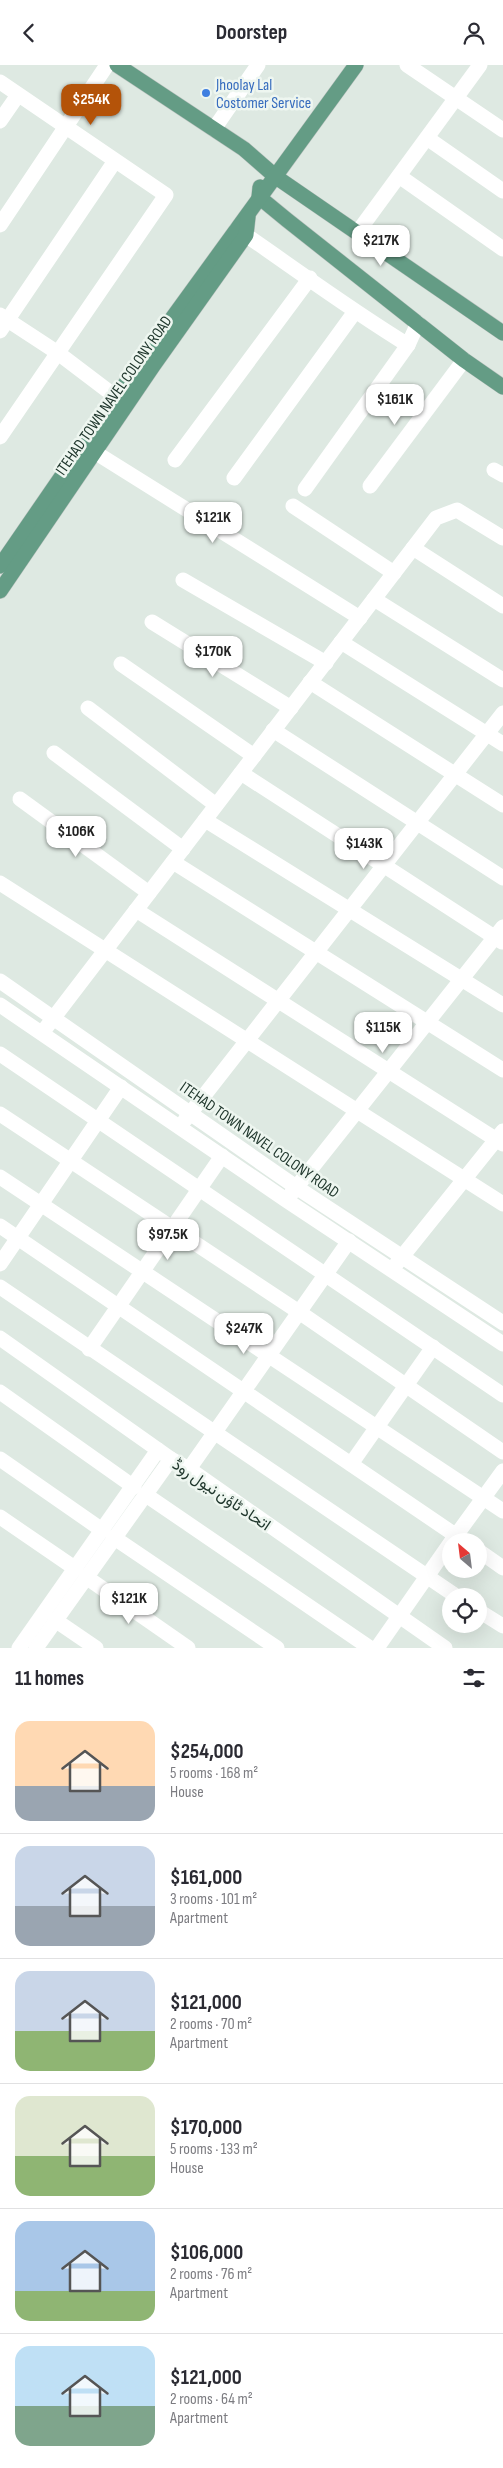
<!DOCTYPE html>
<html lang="en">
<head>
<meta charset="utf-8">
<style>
	:root { --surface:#fff; --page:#f2f2f3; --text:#2b2b33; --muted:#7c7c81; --line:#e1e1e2; --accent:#b45309 }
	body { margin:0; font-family:"Sofia Sans Condensed",Vazirmatn,sans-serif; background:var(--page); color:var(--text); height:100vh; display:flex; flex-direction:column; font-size:19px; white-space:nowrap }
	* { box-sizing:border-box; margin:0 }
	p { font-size:16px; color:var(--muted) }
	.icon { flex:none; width:28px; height:28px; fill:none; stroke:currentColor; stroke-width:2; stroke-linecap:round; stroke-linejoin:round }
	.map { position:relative; height:1583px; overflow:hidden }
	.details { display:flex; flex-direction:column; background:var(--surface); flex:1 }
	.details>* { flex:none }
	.needle { width:32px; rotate:332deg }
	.controls { position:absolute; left:442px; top:1468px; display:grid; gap:10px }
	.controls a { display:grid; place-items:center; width:45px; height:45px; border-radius:50%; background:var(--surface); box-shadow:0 5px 20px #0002; font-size:25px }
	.price { position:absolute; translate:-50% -42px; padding:0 11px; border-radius:10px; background:#fff; color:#222; font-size:16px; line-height:32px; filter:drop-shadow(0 1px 2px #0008) }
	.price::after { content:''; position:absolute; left:50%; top:30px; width:15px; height:11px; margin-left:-8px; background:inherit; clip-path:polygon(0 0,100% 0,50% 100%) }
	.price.on { background:var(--accent); color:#fff }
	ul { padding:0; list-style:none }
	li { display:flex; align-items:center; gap:15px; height:125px; padding:0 15px }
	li+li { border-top:1px solid var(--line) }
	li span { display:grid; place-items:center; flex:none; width:140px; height:100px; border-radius:15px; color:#555 }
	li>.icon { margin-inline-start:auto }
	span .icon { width:60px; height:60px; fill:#fffc; stroke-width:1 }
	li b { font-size:21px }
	h2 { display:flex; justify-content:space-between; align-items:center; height:60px; padding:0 15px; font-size:21px }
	header { display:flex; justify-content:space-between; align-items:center; height:65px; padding:0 15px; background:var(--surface); font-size:22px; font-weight:700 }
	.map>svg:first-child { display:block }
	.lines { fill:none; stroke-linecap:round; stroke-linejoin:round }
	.major-casing { stroke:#bcc3c0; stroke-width:16 }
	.minor { stroke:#fff; stroke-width:15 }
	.major { stroke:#649c85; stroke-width:15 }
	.shop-dot { fill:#3f7fe0; stroke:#eef6f0; stroke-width:2 }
	.labels { text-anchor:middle; stroke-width:5; stroke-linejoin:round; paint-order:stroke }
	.shop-label { font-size:16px; fill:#366cbe; stroke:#eef6f0; text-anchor:start }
	.street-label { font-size:16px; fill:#20372d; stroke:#eef6f0 }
</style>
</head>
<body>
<header><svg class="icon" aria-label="back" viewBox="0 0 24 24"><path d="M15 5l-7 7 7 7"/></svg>Doorstep<svg class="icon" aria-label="person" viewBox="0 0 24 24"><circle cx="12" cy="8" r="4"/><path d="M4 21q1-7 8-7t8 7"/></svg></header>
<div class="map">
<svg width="503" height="1583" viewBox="0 0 503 1583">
	<rect width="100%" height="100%" fill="#dee9e2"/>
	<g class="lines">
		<!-- major casing -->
		<g class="major-casing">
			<g id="major">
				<polyline points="117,0 244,84 276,112 503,268"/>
				<polyline points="260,122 259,132 287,155 464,295 503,322"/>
				<polyline points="0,501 139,299 356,0"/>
				<polyline points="0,526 153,301 246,170 248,152"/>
			</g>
		</g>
		<!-- minor -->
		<g class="minor">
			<polyline points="407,0 503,65"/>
			<polyline points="0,17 166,130 0,372"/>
			<polyline points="0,56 18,30"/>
			<polyline points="214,64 258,0"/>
			<polyline points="427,73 503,126"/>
			<polyline points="399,111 503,184"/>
			<polyline points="0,160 107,0"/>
			<path d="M 237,164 C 294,203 349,244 408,280 L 418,258"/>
			<polyline points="357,168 480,0"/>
			<polyline points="0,250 58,288 116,332"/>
			<polyline points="0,266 115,96"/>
			<polyline points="85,381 360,553"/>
			<polyline points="175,395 310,213"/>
			<polyline points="494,405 503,410"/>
			<polyline points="234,413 354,248"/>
			<polyline points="370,421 464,295"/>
			<polyline points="305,424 408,280"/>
			<polyline points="293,441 394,508"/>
			<polyline points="413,483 503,541"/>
			<polyline points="183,515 326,598"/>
			<polyline points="374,534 503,615"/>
			<polyline points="152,557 291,643"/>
			<polyline points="341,577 503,679"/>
			<polyline points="121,599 254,691"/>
			<polyline points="310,617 503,740"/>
			<polyline points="88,643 216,740"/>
			<polyline points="273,665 503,813"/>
			<polyline points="54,688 183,784"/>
			<polyline points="241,708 502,877"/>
			<polyline points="20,734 149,828"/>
			<polyline points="205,755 503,940"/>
			<polyline points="173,797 503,1005"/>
			<polyline points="0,818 503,1139"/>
			<polyline points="136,845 503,1079"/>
			<polyline points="0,916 296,1122 503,1258"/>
			<polyline points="0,940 286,1135 503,1279"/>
			<polyline points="42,968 436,453 457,445 503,473"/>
			<polyline points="0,989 503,1330"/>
			<polyline points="0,1049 299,1247 503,1387"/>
			<polyline points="185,1055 503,648"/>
			<polyline points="0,1112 503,1446"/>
			<polyline points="291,1129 503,862"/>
			<polyline points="0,1161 464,1476"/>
			<polyline points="397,1198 503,1066"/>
			<polyline points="0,1199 121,1022"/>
			<polyline points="0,1222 456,1531"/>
			<polyline points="0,1273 171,1394 189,1404 445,1583"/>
			<polyline points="89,1284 222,1091"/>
			<polyline points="0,1327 134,1422"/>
			<polyline points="0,1394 102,1465"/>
			<polyline points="351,1399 433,1282"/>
			<polyline points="189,1404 349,1176"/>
			<polyline points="146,1430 370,1583"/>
			<polyline points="0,1452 76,1504"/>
			<polyline points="113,1472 277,1583"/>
			<polyline points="452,1476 503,1406"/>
			<polyline points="479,1486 503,1503"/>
			<polyline points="86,1512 188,1583"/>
			<polyline points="479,1546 503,1561"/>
			<polyline points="55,1555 96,1583"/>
			<polyline points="19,1583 158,1385"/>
			<polyline points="36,1583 171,1394"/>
			<polyline points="377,1583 451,1477"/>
		</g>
		<!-- major -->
		<use href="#major" class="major"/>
	</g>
	<!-- markers -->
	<circle class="shop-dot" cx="206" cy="28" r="5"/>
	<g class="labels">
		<!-- shop labels -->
		<g class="shop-label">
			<text x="216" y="25">Jhoolay Lal<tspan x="216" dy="18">Costomer Service</tspan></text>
		</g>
		<!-- street labels -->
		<g class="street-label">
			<text transform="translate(113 330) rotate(-55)" y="6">ITEHAD TOWN NAVEL COLONY ROAD</text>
			<text transform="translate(260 1074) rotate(35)" y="6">ITEHAD TOWN NAVEL COLONY ROAD</text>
			<text transform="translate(222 1429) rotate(34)" y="6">اتحاد ٹاؤن نیول روڈ</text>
		</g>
	</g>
</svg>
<div class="controls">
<a><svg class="needle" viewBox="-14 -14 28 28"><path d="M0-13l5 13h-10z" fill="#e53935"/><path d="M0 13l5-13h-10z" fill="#7c7c81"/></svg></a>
<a><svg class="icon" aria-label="locate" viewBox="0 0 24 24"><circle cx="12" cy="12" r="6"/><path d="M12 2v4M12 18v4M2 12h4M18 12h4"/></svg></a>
</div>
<b class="price on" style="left:91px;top:61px">$254K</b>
<b class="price" style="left:381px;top:202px">$217K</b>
<b class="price" style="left:395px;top:361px">$161K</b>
<b class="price" style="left:213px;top:479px">$121K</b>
<b class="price" style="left:213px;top:613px">$170K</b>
<b class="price" style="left:76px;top:793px">$106K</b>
<b class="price" style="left:364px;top:805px">$143K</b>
<b class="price" style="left:383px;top:989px">$115K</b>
<b class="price" style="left:168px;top:1196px">$97.5K</b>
<b class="price" style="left:244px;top:1290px">$247K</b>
<b class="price" style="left:129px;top:1560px">$121K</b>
</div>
<section class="details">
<h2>11 homes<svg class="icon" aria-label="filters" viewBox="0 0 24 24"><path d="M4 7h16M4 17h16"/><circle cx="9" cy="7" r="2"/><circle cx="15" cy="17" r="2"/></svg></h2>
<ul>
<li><span style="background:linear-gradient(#ffd9b3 65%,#9aa5b1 0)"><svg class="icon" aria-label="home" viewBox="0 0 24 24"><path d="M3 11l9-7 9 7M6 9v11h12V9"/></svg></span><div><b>$254,000</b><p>5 rooms · 168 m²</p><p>House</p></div></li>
<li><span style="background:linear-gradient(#c9d6e8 60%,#9aa5b1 0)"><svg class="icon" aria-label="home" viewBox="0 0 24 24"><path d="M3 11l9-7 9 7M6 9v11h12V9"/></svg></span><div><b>$161,000</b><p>3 rooms · 101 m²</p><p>Apartment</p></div></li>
<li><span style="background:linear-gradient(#c9d6e8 60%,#8fb573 0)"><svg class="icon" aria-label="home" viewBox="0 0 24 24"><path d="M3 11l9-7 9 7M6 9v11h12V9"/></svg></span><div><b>$121,000</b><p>2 rooms · 70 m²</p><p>Apartment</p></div></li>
<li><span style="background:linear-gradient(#dfe7d0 60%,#8fb573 0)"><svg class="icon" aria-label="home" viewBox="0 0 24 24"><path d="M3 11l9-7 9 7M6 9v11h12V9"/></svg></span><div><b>$170,000</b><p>5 rooms · 133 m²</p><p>House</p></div></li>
<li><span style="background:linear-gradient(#a9c7e8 70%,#8fb573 0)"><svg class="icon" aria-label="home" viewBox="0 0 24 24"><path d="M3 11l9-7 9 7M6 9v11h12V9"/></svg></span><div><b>$106,000</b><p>2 rooms · 76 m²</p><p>Apartment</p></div></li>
<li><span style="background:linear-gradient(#bfe0f5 60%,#7fa58c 0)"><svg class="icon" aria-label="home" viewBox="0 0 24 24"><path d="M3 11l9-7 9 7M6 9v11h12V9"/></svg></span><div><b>$121,000</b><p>2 rooms · 64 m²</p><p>Apartment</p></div></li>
</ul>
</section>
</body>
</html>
